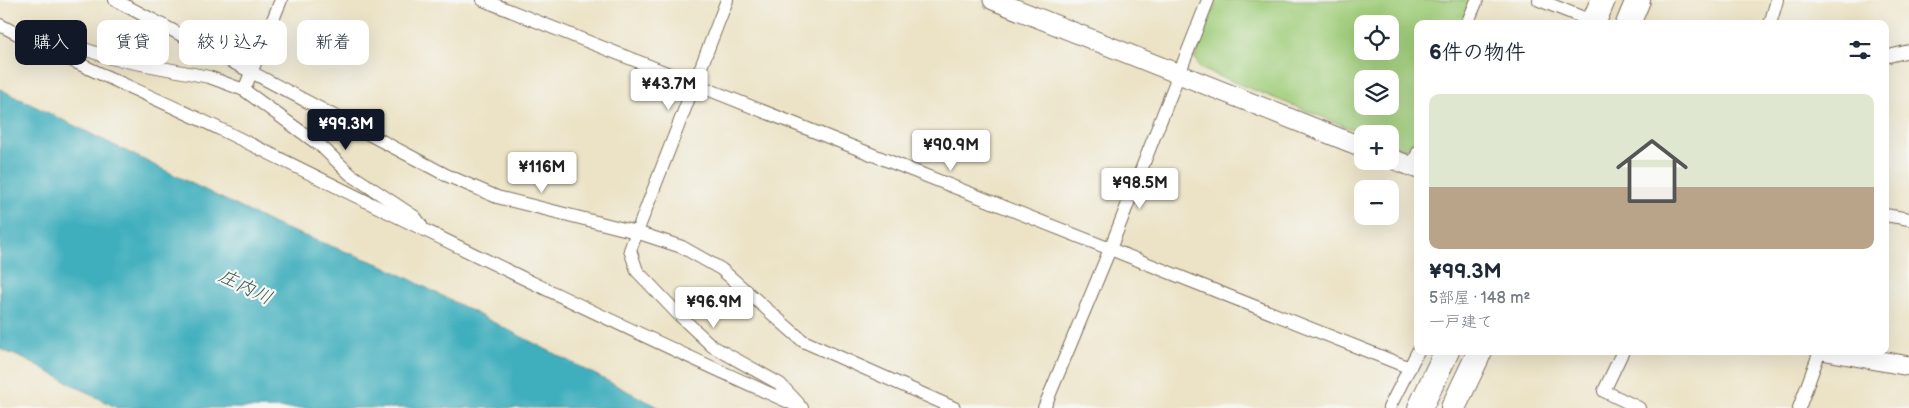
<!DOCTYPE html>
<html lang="ja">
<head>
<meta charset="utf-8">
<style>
	:root { --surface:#fff; --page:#f2f2f3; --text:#1f2937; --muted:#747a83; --line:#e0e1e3; --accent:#111827 }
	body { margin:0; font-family:"Balsamiq Sans","Klee One",sans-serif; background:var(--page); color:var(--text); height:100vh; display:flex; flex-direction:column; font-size:19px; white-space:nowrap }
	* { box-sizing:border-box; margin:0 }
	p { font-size:16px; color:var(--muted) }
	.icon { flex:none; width:28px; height:28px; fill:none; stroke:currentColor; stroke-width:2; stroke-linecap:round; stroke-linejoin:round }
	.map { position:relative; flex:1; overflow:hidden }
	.details { position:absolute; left:1414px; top:20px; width:475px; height:335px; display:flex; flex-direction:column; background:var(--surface); border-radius:10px; box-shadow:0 5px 20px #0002 }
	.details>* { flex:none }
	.hud { position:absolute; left:15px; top:20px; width:475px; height:45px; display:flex; gap:10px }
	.controls { position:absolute; left:1354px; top:15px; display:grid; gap:10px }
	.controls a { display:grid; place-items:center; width:45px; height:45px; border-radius:10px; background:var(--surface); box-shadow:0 5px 20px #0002; font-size:25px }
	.price { position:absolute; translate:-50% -42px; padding:0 11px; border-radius:5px; background:#fff; color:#222; font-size:16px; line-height:32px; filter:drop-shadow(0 1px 2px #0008) }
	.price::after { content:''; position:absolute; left:50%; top:30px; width:15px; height:11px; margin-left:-8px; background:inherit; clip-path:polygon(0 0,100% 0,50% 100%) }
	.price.selected { background:var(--accent); color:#fff }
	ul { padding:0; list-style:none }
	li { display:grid; align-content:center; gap:10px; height:265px; padding:0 15px }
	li+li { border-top:1px solid var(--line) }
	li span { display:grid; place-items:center; height:155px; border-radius:10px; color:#555 }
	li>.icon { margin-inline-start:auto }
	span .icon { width:90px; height:90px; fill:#fffc; stroke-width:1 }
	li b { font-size:21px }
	h2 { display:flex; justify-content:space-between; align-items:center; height:60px; padding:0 15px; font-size:21px }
	.tag { padding:0 18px; border-radius:10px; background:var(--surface); box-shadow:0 5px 20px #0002; font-size:18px; line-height:45px }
	.tag.selected { background:var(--accent); color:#fff }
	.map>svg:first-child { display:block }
	.green { fill:#a0cd7a; stroke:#6e7c4c; fill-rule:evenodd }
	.water { fill:#41afbd; stroke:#3e6c6e }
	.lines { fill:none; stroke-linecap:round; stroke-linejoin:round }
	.street-casing { stroke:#796b59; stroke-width:14 }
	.secondary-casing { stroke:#796b59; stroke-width:21 }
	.highway-casing { stroke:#796b59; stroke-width:26 }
	.street { stroke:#fff; stroke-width:12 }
	.secondary { stroke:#fff; stroke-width:19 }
	.highway { stroke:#fff; stroke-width:24 }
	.labels { text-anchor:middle; stroke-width:4.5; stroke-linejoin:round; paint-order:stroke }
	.water-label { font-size:19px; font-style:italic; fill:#3d5956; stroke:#f6f6f2 }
</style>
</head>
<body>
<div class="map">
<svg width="1909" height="408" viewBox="0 0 1909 408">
	<rect width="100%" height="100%" fill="#f6f6f2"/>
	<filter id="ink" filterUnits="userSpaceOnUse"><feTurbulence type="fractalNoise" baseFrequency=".02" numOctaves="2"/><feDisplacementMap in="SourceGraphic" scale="10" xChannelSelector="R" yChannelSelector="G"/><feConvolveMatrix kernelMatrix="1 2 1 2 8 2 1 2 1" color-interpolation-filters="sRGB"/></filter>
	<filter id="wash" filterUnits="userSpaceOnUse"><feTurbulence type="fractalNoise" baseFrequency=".0096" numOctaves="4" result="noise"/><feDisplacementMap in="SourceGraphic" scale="20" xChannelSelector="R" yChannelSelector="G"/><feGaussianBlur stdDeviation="1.12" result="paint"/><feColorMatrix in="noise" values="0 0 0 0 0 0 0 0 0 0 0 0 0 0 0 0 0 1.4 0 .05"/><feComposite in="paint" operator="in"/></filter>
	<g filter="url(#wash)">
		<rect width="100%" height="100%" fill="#ece3c6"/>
		<!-- green -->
		<path class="green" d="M 1217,0 L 1471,0 L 1461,24 L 1418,24 L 1417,134 L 1412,147 L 1407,150 L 1390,143 L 1390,134 L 1365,134 L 1199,68 L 1195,57 ZM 1362,24 L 1390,24 L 1390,51 L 1362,51 ZM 1362,79 L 1390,79 L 1390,106 L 1362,106 Z"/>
		<!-- water -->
		<polygon class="water" points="0,89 278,226 384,266 660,408 117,408 24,359 0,349"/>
	</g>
	<g filter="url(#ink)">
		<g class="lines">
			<!-- street casing -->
			<g class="street-casing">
				<g id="street">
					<polyline points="115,0 446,175 497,197 636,232 682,247 721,269 803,341 954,408"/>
					<polyline points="281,0 244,90 322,147 350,174 415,217 421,225"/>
					<polyline points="483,0 1410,368"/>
					<polyline points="727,0 630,250 637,271 679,315 712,346 780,384 798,403"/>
					<polyline points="1539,0 1594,22"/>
					<polyline points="1467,24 1477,0"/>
					<polyline points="1770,24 1777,0"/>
					<path d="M 0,25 C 72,63 148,94 222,130 C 414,225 606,321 802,408"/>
					<polyline points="20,35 30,30 110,58 209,77 244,90"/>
					<polyline points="1885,57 1909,51"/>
					<polyline points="1412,167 1418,152"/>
					<polyline points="1885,215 1909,219"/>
					<polyline points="1623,351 1604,391 1639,408"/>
					<polyline points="1044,408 1110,249 1208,0"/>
					<polyline points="1389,408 1418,351"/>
					<polyline points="1799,408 1820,351"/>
				</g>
			</g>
			<!-- secondary casing -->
			<g class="secondary-casing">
				<g id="secondary">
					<polyline points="993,0 1362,147"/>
					<polyline points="1390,158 1418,169"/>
					<polyline points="1827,351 1909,366"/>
				</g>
			</g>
			<!-- highway casing -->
			<g class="highway-casing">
				<g id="highway">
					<polyline points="1593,24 1603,0"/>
					<polyline points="1628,24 1638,0"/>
					<polyline points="1420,408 1447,351"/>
					<polyline points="1453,408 1480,351"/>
				</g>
			</g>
			<!-- street -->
			<use href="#street" class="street"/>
			<!-- secondary -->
			<use href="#secondary" class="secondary"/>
			<!-- highway -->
			<use href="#highway" class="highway"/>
		</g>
	</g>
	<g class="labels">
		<!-- water labels -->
		<g class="water-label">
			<text transform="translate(246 286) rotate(26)" y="7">庄内川</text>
		</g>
	</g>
</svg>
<div class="controls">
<a><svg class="icon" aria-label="locate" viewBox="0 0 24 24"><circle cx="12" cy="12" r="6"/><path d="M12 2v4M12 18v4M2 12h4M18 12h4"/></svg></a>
<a><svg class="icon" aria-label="layers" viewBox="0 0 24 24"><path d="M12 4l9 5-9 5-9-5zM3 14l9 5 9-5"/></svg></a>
<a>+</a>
<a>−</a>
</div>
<b class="price" style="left:669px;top:111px">¥43.7M</b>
<b class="price selected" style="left:346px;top:151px">¥99.3M</b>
<b class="price" style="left:951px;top:172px">¥90.9M</b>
<b class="price" style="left:542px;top:194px">¥116M</b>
<b class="price" style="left:1140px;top:210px">¥98.5M</b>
<b class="price" style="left:714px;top:329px">¥96.9M</b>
<div class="hud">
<a class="tag selected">購入</a>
<a class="tag">賃貸</a>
<a class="tag">絞り込み</a>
<a class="tag">新着</a>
</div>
<section class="details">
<h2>6件の物件<svg class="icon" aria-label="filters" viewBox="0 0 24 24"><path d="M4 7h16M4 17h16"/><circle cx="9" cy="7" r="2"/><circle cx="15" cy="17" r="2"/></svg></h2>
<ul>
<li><span style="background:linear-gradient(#dfe7d0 60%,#b9a48a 0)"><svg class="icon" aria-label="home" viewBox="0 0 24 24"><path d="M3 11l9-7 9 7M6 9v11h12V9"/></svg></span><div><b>¥99.3M</b><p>5部屋 · 148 m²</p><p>一戸建て</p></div></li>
</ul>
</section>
</div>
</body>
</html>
